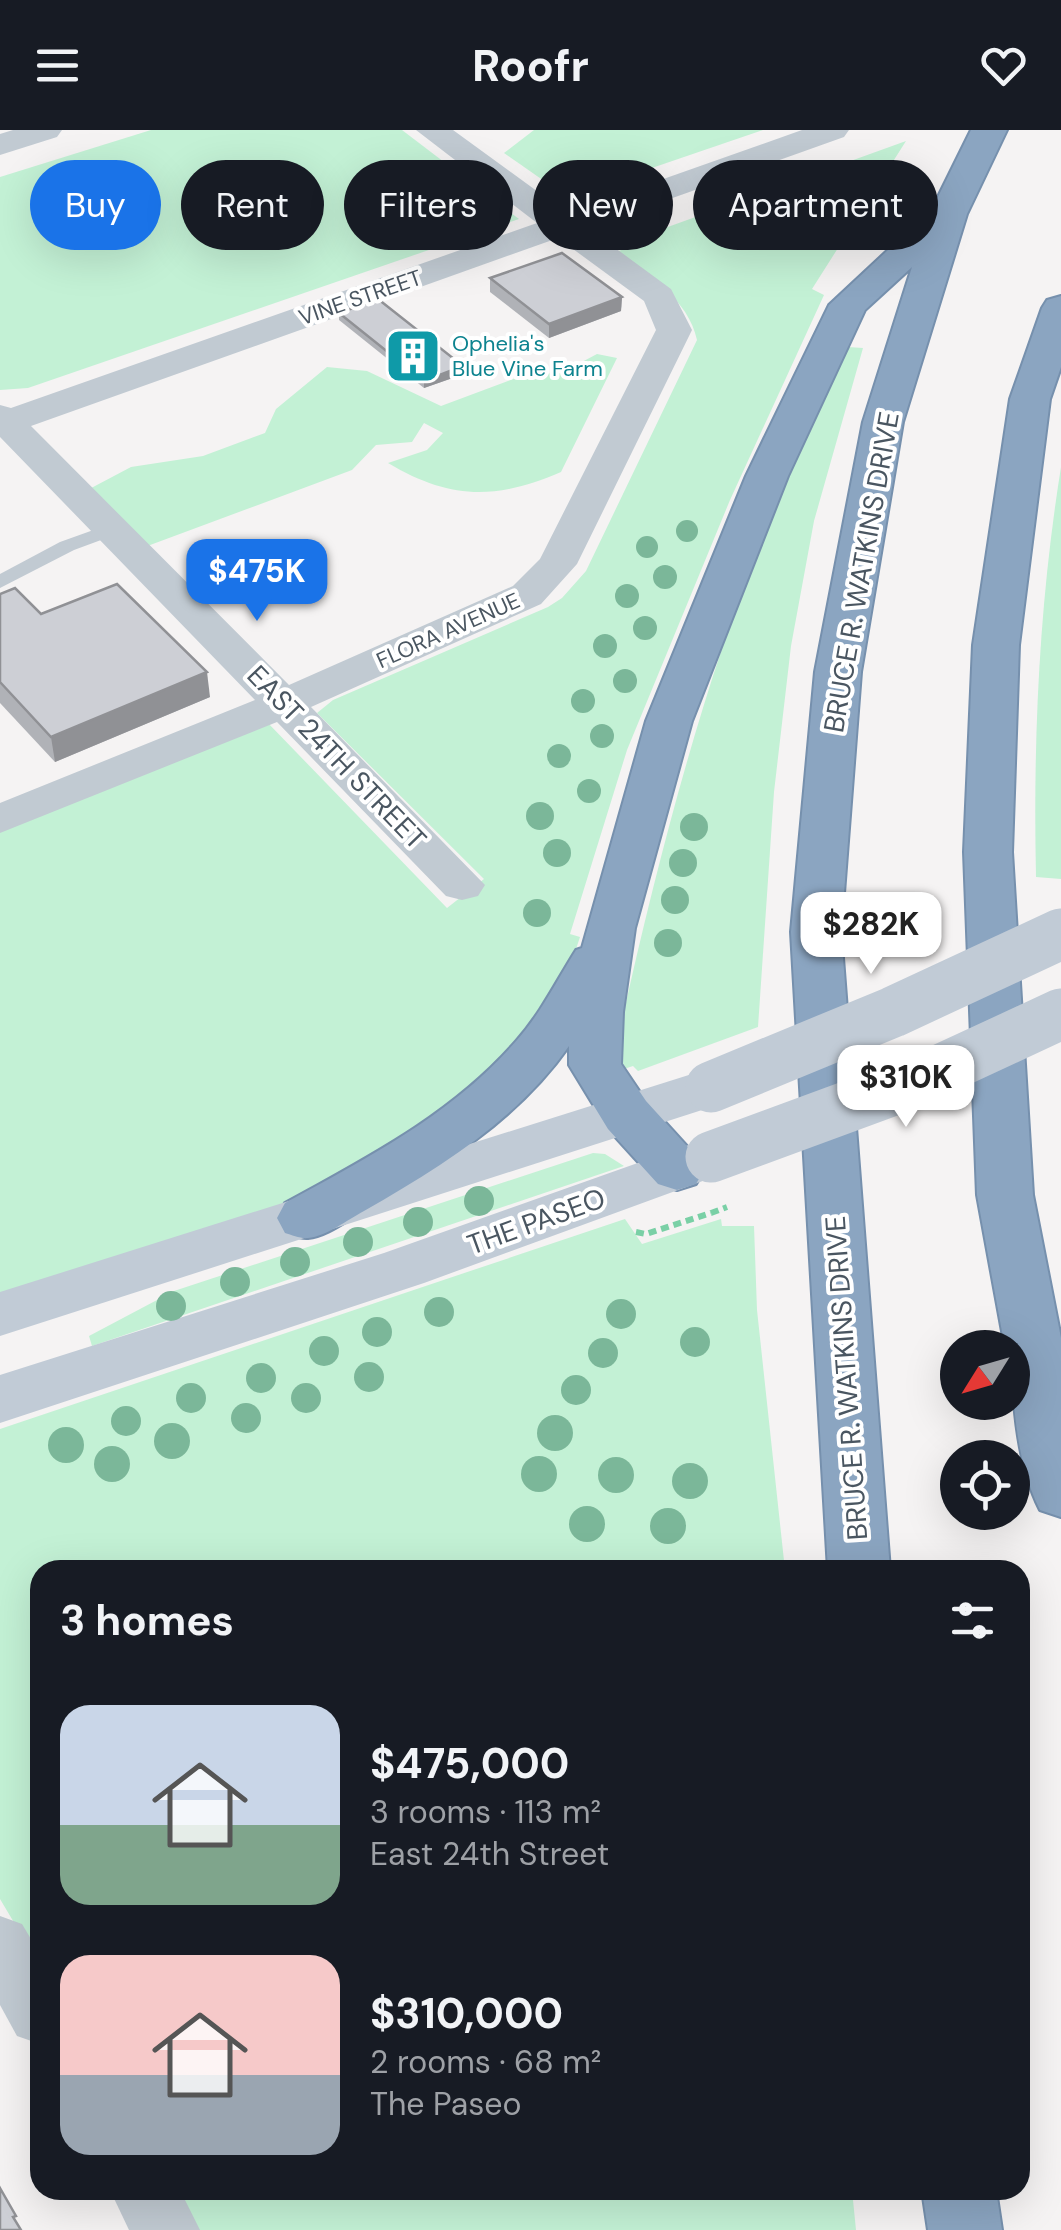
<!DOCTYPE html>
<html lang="en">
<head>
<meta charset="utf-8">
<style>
	:root { --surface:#171b24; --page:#20242c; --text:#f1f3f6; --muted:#9ea1a6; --accent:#1a73e8 }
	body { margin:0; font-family:"DM Sans",sans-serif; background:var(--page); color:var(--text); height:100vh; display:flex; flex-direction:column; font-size:38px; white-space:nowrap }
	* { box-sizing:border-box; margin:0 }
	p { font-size:32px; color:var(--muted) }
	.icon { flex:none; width:55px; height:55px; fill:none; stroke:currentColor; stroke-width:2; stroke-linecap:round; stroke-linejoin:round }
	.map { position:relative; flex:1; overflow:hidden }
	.details { position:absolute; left:30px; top:1430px; width:1000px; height:640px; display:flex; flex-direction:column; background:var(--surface); border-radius:30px; box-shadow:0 10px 40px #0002 }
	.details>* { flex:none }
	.hud { position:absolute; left:30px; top:30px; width:1002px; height:90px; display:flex; gap:20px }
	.needle { width:65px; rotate:233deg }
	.buttons { position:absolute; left:940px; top:1200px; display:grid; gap:20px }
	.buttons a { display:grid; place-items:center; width:90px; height:90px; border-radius:50%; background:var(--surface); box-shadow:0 10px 40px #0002; font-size:50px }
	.price { position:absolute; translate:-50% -85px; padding:0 22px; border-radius:20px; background:#fff; color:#222; font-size:32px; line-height:65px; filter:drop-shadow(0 2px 5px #0008) }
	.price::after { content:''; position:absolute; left:50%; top:60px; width:30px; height:22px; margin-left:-15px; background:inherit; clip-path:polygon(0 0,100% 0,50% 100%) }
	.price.selected { background:var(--accent); color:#fff }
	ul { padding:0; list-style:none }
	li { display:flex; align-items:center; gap:30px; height:250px; padding:0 30px }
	li span { display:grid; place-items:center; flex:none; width:280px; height:200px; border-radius:30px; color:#555 }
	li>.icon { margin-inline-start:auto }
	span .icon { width:120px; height:120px; fill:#fffc; stroke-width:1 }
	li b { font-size:42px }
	h2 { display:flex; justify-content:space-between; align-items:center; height:120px; padding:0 30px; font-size:42px }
	.pill { padding:0 35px; border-radius:45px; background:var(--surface); box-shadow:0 10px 40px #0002; font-size:35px; line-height:90px }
	.pill.selected { background:var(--accent); color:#fff }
	header { display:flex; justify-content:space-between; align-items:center; height:130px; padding:0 30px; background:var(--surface); font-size:45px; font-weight:700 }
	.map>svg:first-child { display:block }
	.green { fill:#c3f1d5 }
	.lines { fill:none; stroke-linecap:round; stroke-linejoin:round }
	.highway-casing { stroke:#7690ad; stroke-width:4 }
	.path { stroke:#7ad0a6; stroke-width:6; stroke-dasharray:8 5; stroke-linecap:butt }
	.lane { fill:#c1cad2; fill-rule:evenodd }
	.street { fill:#c1cad2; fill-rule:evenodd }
	.secondary { fill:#c1cbd6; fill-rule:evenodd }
	.highway { fill:#8ba5c1; fill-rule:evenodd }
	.path-bridge { stroke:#7ad0a6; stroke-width:6; stroke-dasharray:8 5; stroke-linecap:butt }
	.secondary-bridge { stroke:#c1cbd6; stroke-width:51 }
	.tree { fill:#7bb799 }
	.wall { fill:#b0b2b7 }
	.shaded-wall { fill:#909195 }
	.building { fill:#cdcfd5; stroke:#909195; stroke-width:2.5 }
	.labels { text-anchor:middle; stroke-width:8; stroke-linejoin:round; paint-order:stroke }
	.far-street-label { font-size:22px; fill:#4a5661; stroke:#fff }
	.far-culture-label { font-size:22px; fill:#0d838f; stroke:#fff; text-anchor:start }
	.street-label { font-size:28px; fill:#4a5661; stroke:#fff }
</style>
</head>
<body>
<header><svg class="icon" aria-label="menu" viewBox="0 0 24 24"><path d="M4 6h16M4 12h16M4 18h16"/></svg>Roofr<svg class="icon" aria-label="heart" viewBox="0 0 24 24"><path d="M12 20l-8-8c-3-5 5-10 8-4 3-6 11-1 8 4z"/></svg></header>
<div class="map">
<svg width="1061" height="2100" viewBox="0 0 1061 2100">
	<rect width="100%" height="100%" fill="#f5f3f3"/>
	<!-- green -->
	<g class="green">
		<polygon points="151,0 402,0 519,89 28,258 0,260 0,47"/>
		<polygon points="534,0 763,0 567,67 504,23"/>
		<path d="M 906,11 L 812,159 L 824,165 L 730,370 L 627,620 L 570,804 L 580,807 L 568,843 L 485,959 L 304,1069 L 0,1165 L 0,701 L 267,592 L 447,778 L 484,749 L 317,583 L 333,570 L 548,477 L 562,468 L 586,441 L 697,210 C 688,168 648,146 616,122 L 627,118 L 629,111 Z"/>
		<path d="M 848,217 L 863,218 L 814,391 L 791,516 L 774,662 L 758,897 L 638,941 L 633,936 L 624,939 L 619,924 L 619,904 C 661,713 712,521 789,341 C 807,299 828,258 848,217 Z"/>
		<path d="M 597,224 L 617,228 L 561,342 C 496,370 450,370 388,333 L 427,320 L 443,303 L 424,293 L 412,312 L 376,315 L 352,340 L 134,421 L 78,365 L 131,337 L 203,326 L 265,303 L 276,279 L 327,237 L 367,241 L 441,276 L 521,246 L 563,242 Z"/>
		<path d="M 1061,337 L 1061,749 L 1036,747 C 1033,609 1039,474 1061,337 Z"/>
		<polygon points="593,1023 605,1024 624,1036 92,1216 89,1206 174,1161"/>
		<polygon points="625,1089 642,1114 721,1089 722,1096 754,1096 757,1180 785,1440 40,1440 40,1836 0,1769 0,1299"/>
		<polygon points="173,2060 852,2060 856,2100 197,2100"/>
	</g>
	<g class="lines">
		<!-- highway casing -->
		<g class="highway-casing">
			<g id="highway">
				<path d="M 971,0 L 1007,0 L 967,84 L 903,292 L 861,542 L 841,802 L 890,1440 L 828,1440 L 791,802 L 815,542 L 863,292 L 912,137 L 865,180 L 788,346 L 692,591 L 635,798 L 623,882 L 621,934 L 646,971 L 696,1026 L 704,1040 L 696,1054 L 677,1060 L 658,1054 L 608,999 L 569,935 L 569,916 C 517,990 441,1037 364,1081 C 347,1090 327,1106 308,1108 C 301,1109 292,1105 285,1103 L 277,1088 L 285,1073 C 369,1027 454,983 517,910 C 541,883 557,850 576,820 L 582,818 L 646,591 L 746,346 L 829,175 L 932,79 Z"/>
				<path d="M 1061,166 L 1061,237 L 1050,269 L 1019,515 L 1012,722 L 1033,1065 L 1061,1208 L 1061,1387 L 1040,1380 C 1016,1333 1012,1269 1012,1218 L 1005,1218 L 977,1065 L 964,722 L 973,515 L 1010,269 L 1042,178 L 1047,170 Z"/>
				<polygon points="922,2060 996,2060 1002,2100 928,2100"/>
			</g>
		</g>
		<!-- path -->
		<polyline class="path" points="636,1102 646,1104 711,1083"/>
		<!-- lane -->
		<polygon class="lane" points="113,393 123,399 120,403 74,420 0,458 0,444 60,412"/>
		<!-- street -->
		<g class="street">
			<polygon points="13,0 62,0 57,7 0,25 0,4"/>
			<path d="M 416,0 L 453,0 L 567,83 L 802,0 L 849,0 L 844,7 L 588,98 L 671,159 L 692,200 L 577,434 L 541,474 L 311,577 L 485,755 L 478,766 L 462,770 L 446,766 L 277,592 L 0,703 L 0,673 L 255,570 L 0,307 L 0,275 L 11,278 L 537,93 ZM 558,108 L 644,171 L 656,200 L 540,429 L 513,456 L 289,555 L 31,296 Z"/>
			<polygon points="0,1786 22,1794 40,1824 40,1914 17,1906 0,1875"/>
			<polygon points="110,2060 180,2060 200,2100 129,2100"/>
		</g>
		<!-- secondary -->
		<g class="secondary">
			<polygon points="711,938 730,943 738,957 730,971 0,1206 0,1162"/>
			<polygon points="711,1007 730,1013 738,1027 730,1041 424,1153 0,1293 0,1245 384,1123"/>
		</g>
		<!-- highway -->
		<use href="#highway" class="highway"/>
		<!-- path-bridge -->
		<polyline class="path-bridge" points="711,1083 727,1077"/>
		<!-- secondary-bridge -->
		<g class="secondary-bridge">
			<polyline points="711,957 893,882 1061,804"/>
			<polyline points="711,1027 912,953 1061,884"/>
		</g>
	</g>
	<!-- trees -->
	<g class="tree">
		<circle cx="687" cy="401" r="11"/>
		<circle cx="647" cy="417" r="11"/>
		<circle cx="665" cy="447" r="12"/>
		<circle cx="627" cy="466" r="12"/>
		<circle cx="645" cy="498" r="12"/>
		<circle cx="605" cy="516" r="12"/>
		<circle cx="625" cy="551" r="12"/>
		<circle cx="583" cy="571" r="12"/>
		<circle cx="602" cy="606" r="12"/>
		<circle cx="559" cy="626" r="12"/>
		<circle cx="589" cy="661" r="12"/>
		<circle cx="540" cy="686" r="14"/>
		<circle cx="694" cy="697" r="14"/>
		<circle cx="557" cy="723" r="14"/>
		<circle cx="683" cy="733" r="14"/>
		<circle cx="675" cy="770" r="14"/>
		<circle cx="537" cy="783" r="14"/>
		<circle cx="668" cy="813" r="14"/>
		<circle cx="479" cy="1071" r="15"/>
		<circle cx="418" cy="1092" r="15"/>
		<circle cx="358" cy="1112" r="15"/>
		<circle cx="295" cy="1132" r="15"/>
		<circle cx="235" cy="1152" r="15"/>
		<circle cx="171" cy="1176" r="15"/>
		<circle cx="439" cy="1182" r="15"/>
		<circle cx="621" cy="1184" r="15"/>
		<circle cx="377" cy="1202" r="15"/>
		<circle cx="695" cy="1212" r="15"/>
		<circle cx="324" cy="1221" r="15"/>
		<circle cx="603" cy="1223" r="15"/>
		<circle cx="369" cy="1247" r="15"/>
		<circle cx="261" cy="1248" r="15"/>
		<circle cx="576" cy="1260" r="15"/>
		<circle cx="191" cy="1268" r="15"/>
		<circle cx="306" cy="1268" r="15"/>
		<circle cx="246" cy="1288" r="15"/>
		<circle cx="126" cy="1291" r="15"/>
		<circle cx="555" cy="1303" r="18"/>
		<circle cx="172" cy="1311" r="18"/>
		<circle cx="66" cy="1315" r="18"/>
		<circle cx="112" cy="1334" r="18"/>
		<circle cx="539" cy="1344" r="18"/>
		<circle cx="616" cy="1345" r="18"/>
		<circle cx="690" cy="1351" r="18"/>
		<circle cx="587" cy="1394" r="18"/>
		<circle cx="668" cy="1396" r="18"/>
	</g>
	<!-- wall -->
	<g class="wall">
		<polygon points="490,148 622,167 621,181 549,208 490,162"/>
		<polygon points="339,183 463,236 464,244 424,258 339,190"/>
		<polygon points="0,464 41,484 210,567 55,632 0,573"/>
	</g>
	<!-- shaded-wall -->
	<g class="shaded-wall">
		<polygon points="622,167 621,181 549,208 549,194"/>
		<polygon points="463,236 464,244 424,258 424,251"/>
		<polygon points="207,542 210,567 55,632 51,607"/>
	</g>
	<!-- building -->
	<g class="building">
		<polygon points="562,123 622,167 549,194 490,148"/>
		<polygon points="378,169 463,236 424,251 339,183"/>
		<polygon points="117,454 207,542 51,607 0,552 0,464 15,458 41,484"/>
		<polygon points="0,2058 16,2086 13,2087 21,2100 0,2100"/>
	</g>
	<!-- icons -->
	<defs>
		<g id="building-square" transform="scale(2.875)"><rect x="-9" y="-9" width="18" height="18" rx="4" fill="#0f9aa8" stroke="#fff"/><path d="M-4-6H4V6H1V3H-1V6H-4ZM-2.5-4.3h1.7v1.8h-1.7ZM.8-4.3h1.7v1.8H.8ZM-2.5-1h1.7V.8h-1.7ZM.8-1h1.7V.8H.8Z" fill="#fff"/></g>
	</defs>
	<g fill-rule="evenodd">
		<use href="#building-square" x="413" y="226"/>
	</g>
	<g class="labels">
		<!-- far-street labels -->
		<g class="far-street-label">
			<text transform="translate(360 167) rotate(-19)" y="8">VINE STREET</text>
			<text transform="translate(448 500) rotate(-24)" y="8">FLORA AVENUE</text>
		</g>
		<!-- far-culture labels -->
		<g class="far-culture-label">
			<text x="452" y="221">Ophelia's<tspan x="452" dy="25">Blue Vine Farm</tspan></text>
		</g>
		<!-- street labels -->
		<g class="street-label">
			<text transform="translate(861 442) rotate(-80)" y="10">BRUCE R. WATKINS DRIVE</text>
			<text transform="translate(337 627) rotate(46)" y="10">EAST 24TH STREET</text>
			<text transform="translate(536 1091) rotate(-20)" y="10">THE PASEO</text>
			<text transform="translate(846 1248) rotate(-94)" y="10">BRUCE R. WATKINS DRIVE</text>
		</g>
	</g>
</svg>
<div class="buttons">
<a><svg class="needle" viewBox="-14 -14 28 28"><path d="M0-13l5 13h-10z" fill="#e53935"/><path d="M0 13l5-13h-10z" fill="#9ea1a6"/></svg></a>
<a><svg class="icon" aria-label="locate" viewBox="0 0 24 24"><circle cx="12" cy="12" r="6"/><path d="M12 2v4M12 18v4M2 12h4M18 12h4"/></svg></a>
</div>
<b class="price selected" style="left:257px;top:494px">$475K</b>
<b class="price" style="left:871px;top:847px">$282K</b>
<b class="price" style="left:906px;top:1000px">$310K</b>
<div class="hud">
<a class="pill selected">Buy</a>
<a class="pill">Rent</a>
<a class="pill">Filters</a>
<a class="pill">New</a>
<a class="pill">Apartment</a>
</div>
<section class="details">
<h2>3 homes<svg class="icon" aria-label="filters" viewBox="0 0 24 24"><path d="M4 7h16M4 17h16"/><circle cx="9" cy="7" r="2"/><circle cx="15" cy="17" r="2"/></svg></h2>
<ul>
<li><span style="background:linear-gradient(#c9d6e8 60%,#7fa58c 0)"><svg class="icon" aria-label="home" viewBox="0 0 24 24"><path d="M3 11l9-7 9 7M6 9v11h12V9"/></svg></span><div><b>$475,000</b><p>3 rooms · 113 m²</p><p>East 24th Street</p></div></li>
<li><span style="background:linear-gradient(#f6c9c9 60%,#9aa5b1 0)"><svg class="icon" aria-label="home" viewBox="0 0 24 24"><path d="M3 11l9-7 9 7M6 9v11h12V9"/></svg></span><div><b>$310,000</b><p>2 rooms · 68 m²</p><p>The Paseo</p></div></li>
</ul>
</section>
</div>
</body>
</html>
